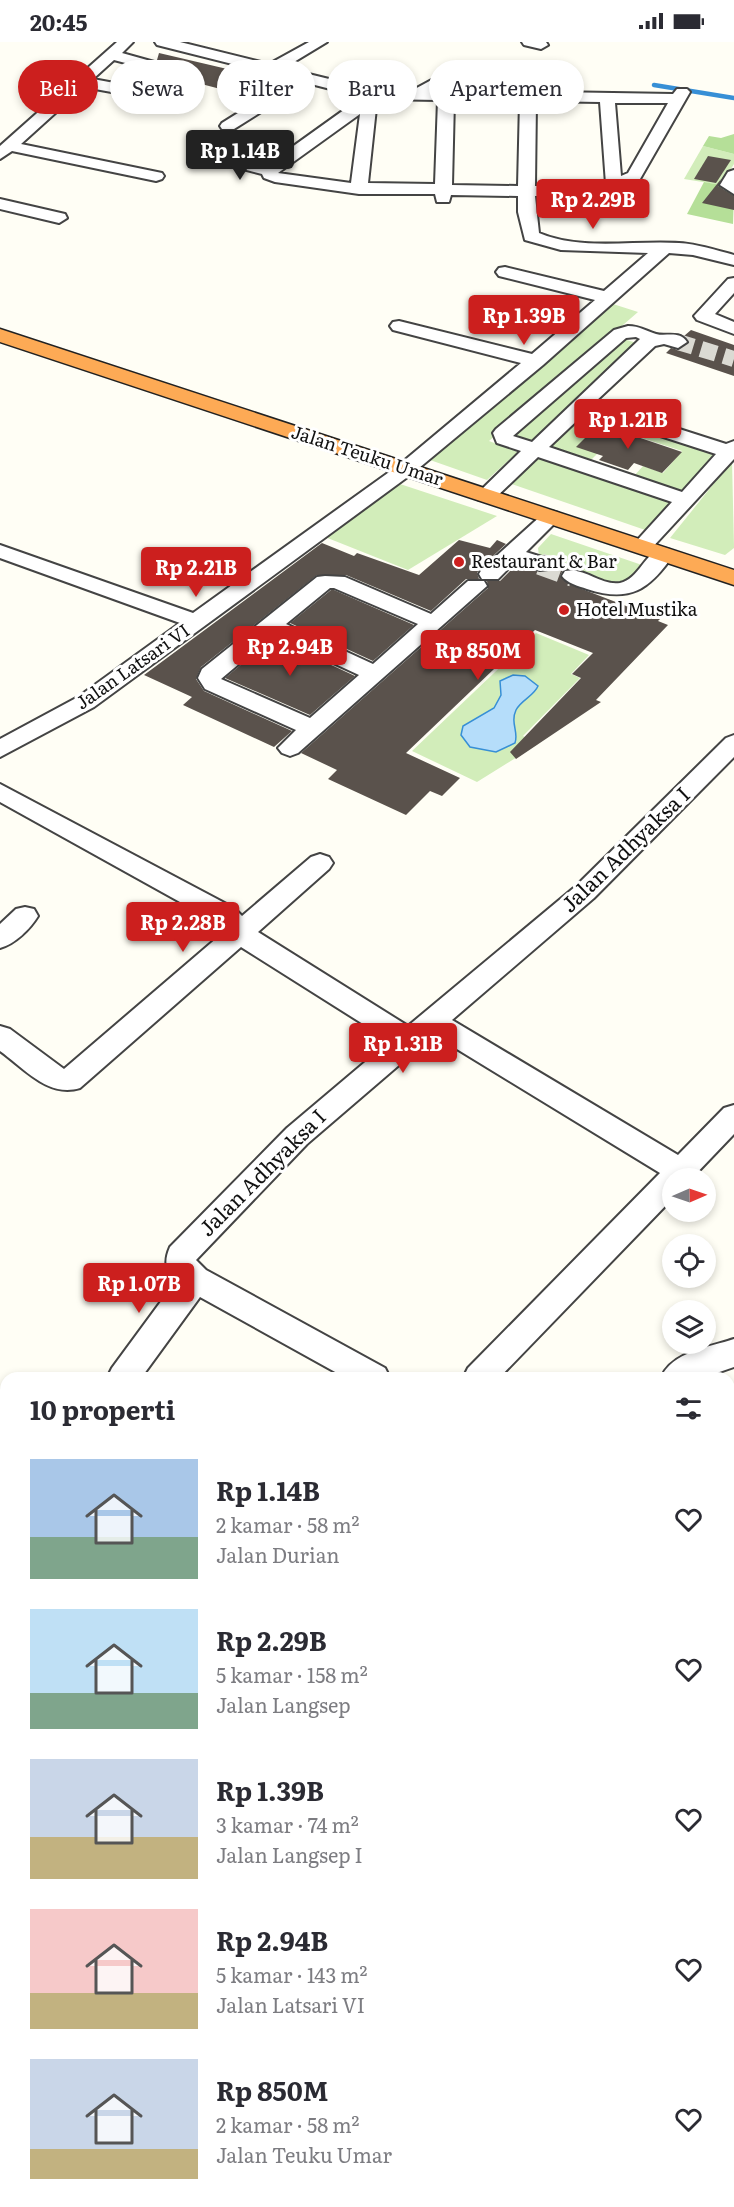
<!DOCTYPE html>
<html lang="id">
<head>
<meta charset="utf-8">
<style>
	:root { --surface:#fff; --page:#f2f2f3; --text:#2b2b33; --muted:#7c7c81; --accent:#cc1f1e }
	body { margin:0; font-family:Literata,serif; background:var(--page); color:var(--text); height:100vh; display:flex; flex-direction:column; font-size:22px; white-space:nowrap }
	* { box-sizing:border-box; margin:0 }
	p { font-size:20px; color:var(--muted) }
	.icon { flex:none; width:33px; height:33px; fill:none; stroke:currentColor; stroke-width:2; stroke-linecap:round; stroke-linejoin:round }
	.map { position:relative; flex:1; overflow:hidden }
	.drawer { position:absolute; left:0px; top:1330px; width:735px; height:836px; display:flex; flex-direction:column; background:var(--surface); border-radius:18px 18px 0 0; box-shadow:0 3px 9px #0003 }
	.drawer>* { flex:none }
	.guide { position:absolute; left:18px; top:18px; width:699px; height:54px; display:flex; gap:12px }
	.needle { width:39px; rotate:88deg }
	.fabs { position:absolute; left:662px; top:1126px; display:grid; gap:12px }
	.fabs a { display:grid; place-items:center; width:54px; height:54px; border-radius:50%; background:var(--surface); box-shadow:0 3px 9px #0003; font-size:30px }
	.price { position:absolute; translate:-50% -51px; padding:0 14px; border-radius:6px; background:var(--accent); color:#fff; font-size:20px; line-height:39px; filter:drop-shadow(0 2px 3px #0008) }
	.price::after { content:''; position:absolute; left:50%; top:36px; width:18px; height:14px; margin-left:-9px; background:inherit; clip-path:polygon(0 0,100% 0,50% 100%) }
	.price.active { background:#222; color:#fff }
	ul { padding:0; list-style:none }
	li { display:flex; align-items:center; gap:18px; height:150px; padding:0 30px }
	li span { display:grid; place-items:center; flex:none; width:168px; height:120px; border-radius:0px; color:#555 }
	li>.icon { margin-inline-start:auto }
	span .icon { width:72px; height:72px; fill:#fffc; stroke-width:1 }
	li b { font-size:26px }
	h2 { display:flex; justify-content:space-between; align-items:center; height:72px; padding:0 30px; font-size:26px }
	.tag { padding:0 21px; border-radius:27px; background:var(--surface); box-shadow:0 3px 9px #0003; font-size:21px; line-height:54px }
	.tag.active { background:var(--accent); color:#fff }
	.status { display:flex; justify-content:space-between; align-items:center; height:42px; padding:0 30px; background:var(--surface); direction:ltr }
	.status svg { height:16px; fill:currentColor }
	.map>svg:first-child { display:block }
	.green { fill:#d2edba }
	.forest { fill:#b5df98 }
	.water { fill:#b5ddfa; stroke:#378fd6; stroke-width:1.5 }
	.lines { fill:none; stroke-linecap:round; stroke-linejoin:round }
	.stream { stroke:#378fd6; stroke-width:4.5 }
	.building { fill:#5a524c }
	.minor-tunnel-far1 { stroke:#dbdad3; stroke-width:16; stroke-dasharray:16 8; stroke-linecap:butt }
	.minor-tunnel { stroke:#dbdad3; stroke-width:22; stroke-dasharray:22 11; stroke-linecap:butt }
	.minor-casing { stroke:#444; stroke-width:4 }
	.highway-casing { stroke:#222; stroke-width:3 }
	.minor { fill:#fff; fill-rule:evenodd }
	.highway { fill:#fdaa55; fill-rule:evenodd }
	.poi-dot { fill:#cc1f1e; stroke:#fff; stroke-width:2 }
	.labels { text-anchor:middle; stroke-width:6; stroke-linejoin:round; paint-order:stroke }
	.far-street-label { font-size:18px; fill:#111; stroke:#fff }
	.far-poi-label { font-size:18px; fill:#111; stroke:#fff; text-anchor:start }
	.street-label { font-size:21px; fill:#111; stroke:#fff }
</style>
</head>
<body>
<div class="status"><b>20:45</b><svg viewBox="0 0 49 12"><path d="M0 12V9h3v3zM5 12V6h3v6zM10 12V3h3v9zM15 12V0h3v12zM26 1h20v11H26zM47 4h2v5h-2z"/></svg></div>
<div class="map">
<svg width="734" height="2165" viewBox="0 0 734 2165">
	<rect width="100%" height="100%" fill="#fffef5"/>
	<!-- green -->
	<g class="green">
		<polygon points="703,104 734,112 734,122 721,143 684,137"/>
		<polygon points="613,262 638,270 489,399 518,410 487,438 430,418"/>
		<polygon points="620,296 640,302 530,400 509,393"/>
		<polygon points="584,367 720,411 684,451 634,434 643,424 663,431 682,409 599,382 597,412 589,420 544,405"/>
		<polygon points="534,413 677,461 651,490 506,440"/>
		<polygon points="732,419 734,506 725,513 670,496"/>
		<polygon points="397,441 497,474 408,528 320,493"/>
		<path d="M 551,492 L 642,523 C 637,530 630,540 621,542 C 601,546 556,524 539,514 L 538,506 Z"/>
		<polygon points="536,591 589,613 571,632 580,636 523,694 538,702 477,740 412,709"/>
	</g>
	<!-- forest -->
	<g class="forest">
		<polygon points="734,92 734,112 703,104 709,94 721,96"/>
		<polygon points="704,140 721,143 723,148 734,151 733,182 687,172"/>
	</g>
	<!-- water -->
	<path class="water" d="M 513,633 L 525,634 L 538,644 C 534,654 521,658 516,668 C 510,681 519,690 515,701 L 496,710 L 470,705 L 461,693 L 463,684 L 494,666 L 501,653 L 500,639 Z"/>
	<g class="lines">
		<!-- stream -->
		<polyline class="stream" points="654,43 734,56"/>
	</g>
	<!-- building -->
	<g class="building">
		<polygon points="159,11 257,34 232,50 163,32 169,26 166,21 157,18"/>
		<polygon points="708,114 731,118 716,141 694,137"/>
		<polygon points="721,137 718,144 734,154 734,168 702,161"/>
		<polygon points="691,288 734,303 734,334 666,311 671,306 679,308 688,302 684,294"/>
		<polygon points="599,382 682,410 662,431 634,421 628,428 599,418 603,414 576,405"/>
		<polygon points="459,498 490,506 497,498 506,502 480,526 477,531 479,537 466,537 431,569 346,533 317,533 201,625 196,637 204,649 292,689 274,705 183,663 192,655 144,633 322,501 354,514 357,511 419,533"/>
		<polygon points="552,520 569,526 563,528 560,534 569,542 660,577 658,579 668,583 596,658 601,660 516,717 510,710 581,636 572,632 593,611 535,588 406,711 460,736 442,754 430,749 406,773 328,737 337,728 301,711 488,546 487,539 500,539 516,523 540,530 550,528"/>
		<polygon points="331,548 334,548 414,583 373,619 290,581"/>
		<polygon points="273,596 355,634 310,673 225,636"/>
	</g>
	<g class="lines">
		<!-- minor-tunnel-far1 -->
		<polyline class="minor-tunnel-far1" points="678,300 734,317"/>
		<!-- minor-tunnel -->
		<polyline class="minor-tunnel" points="540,522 573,534"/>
		<!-- minor casing -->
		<g class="minor-casing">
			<g id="minor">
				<path d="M 117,0 L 133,0 L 122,11 L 165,23 L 167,26 L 128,53 L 84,45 L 21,102 L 162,131 L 164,134 L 162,137 L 156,139 L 12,109 L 0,117 L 0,104 ZM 114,18 L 148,27 L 125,43 L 93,37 Z"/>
				<path d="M 155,0 L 180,0 L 269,22 L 309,0 L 327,0 L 284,26 L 370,47 L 413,48 L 463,21 L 470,25 L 468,28 L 434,48 L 673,52 L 677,47 L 687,47 L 690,50 L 640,137 L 602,155 L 535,154 L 539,191 C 582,209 633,198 679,201 C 697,202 716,208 734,213 L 734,223 L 693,213 L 669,211 L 543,323 L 413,431 L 94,665 L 0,715 L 0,697 L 78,655 L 180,581 L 0,516 L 0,503 L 193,571 L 399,423 L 521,321 L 393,288 L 390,284 L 393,280 L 399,279 L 532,312 L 595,258 L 499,234 L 496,230 L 499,226 L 505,225 L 604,249 L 648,211 L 561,208 L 525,198 L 518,170 L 518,154 L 451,153 L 449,160 L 437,160 L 435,152 L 359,152 L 275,140 L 264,136 L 262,132 L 212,119 L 210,116 L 218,111 L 267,123 L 362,55 L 307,41 L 234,87 L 222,87 L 220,84 L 222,81 L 292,37 L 157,3 ZM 377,57 L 438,58 L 435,142 L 368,141 ZM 454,58 L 520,59 L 518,144 L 452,143 ZM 536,59 L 600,60 L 606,142 L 599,145 L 535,144 ZM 615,61 L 668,61 L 628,131 L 621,134 ZM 360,72 L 351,141 L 278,131 Z"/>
				<polygon points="522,0 546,0 548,3 541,7 524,3"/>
				<polygon points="734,128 734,152 720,143 728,130"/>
				<polygon points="0,157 65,172 67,176 59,181 0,167"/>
				<polygon points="734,236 734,251 715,272 734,280 734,292 697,278 694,274 728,237"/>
				<path d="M 628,284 C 640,284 646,289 656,292 C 666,295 679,288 687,300 L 678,306 L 664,302 L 655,304 L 595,360 L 726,402 L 734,399 L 734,417 L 649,509 L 635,509 L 631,505 L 672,460 L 538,415 L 493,458 L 479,458 L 476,454 L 479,450 L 521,409 L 497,401 L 493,391 L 496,387 L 614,288 ZM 636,295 L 640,297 L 532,400 L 513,394 L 626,296 ZM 586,370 L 716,412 L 682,450 L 549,405 Z"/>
				<polygon points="551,469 558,471 561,475 526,510 548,517 551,522 548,527 540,528 515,520 498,537 482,537 479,532 482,527 544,471"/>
				<path d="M 663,506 L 670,508 L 674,512 C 649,548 630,561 587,547 C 578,544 567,541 562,534 L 565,529 C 585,525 601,544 620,541 C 639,537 645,510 663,506 Z"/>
				<path d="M 325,534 L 345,535 L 431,572 L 468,539 L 484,539 L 487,544 L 298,711 L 290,714 L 282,711 L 278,706 L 296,688 L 205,647 L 198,636 L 202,627 L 317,535 ZM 330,546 L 334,546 L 418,582 L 373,622 L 286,582 ZM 273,593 L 359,633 L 310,676 L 221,637 Z"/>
				<path d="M 734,693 L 734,715 L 594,856 L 452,978 L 678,1113 L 724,1066 L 734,1063 L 734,1092 L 691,1137 L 672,1137 L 672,1157 L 499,1336 L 463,1336 L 468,1326 L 660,1131 L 434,993 L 307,1102 L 196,1218 L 206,1228 L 385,1326 L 390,1336 L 346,1336 L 200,1255 L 141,1336 L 107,1336 L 112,1326 L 176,1239 C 165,1228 164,1219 170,1205 L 287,1086 L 390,999 L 241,905 L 80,1046 C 48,1056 24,1026 0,1009 L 0,984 L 10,987 L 64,1027 L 225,889 L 216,880 L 0,760 L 0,742 L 234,866 L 242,874 L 311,815 L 320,812 L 329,815 L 333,821 L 329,827 L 258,890 L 408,984 L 576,844 L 726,696 Z"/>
				<path d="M 25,865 L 34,867 L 38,874 C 30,887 15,902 0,906 L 0,882 L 16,867 Z"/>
				<path d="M 734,1297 L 734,1325 L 702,1336 L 661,1336 C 671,1310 710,1305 734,1297 Z"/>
				<polygon points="734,1406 734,1438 729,1440 729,1408"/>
				<polygon points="6,1478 6,1516 0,1518 0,1481"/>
				<polygon points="729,1591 734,1593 734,1645 729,1647"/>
				<polygon points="729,1695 734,1697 734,1733 729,1731"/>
				<polygon points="154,2160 201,2160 203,2165 156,2165"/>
				<polygon points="288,2160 331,2160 329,2165 286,2165"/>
			</g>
		</g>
		<!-- highway casing -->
		<g class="highway-casing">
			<polygon id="highway" points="0,287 734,528 734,543 0,300"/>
		</g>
		<!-- minor -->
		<use href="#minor" class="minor"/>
		<!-- highway -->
		<use href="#highway" class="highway"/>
	</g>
	<!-- markers -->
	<g class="poi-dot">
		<circle cx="459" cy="520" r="6"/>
		<circle cx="564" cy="568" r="6"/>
	</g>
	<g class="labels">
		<!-- far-street labels -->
		<g class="far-street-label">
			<text transform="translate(367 414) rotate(18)" y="6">Jalan Teuku Umar</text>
			<text transform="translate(133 625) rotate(-35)" y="6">Jalan Latsari VI</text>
		</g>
		<!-- far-poi labels -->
		<g class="far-poi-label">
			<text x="471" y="526">Restaurant &amp; Bar</text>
			<text x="576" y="574">Hotel Mustika</text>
		</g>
		<!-- street labels -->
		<g class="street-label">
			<text transform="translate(626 808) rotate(-44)" y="7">Jalan Adhyaksa I</text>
			<text transform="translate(263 1131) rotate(-45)" y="7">Jalan Adhyaksa I</text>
		</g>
	</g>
</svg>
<div class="fabs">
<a><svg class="needle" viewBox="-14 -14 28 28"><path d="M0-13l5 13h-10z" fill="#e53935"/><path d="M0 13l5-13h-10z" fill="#7c7c81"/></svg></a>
<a><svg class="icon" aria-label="locate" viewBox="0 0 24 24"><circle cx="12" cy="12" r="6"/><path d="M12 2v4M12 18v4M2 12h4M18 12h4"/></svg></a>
<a><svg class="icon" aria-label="layers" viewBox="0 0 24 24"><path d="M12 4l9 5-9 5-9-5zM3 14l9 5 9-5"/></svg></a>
</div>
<b class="price active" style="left:240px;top:139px">Rp 1.14B</b>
<b class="price" style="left:593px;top:188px">Rp 2.29B</b>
<b class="price" style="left:524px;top:304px">Rp 1.39B</b>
<b class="price" style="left:628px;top:408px">Rp 1.21B</b>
<b class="price" style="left:196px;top:556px">Rp 2.21B</b>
<b class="price" style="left:290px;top:635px">Rp 2.94B</b>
<b class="price" style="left:478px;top:639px">Rp 850M</b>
<b class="price" style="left:183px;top:911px">Rp 2.28B</b>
<b class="price" style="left:403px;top:1032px">Rp 1.31B</b>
<b class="price" style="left:139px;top:1272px">Rp 1.07B</b>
<div class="guide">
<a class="tag active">Beli</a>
<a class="tag">Sewa</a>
<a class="tag">Filter</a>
<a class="tag">Baru</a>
<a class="tag">Apartemen</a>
</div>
<section class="drawer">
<h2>10 properti<svg class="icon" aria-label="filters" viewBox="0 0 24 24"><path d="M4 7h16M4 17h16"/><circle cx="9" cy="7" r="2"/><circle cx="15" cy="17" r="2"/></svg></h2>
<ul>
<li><span style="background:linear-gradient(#a9c7e8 65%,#7fa58c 0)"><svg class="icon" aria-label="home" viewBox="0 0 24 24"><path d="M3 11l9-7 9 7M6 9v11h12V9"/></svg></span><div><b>Rp 1.14B</b><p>2 kamar · 58 m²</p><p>Jalan Durian</p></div><svg class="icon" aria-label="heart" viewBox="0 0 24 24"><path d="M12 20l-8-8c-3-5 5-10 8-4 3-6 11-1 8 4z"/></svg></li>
<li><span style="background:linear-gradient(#bfe0f5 70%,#7fa58c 0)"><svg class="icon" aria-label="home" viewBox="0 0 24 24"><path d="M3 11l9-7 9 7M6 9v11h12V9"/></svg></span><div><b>Rp 2.29B</b><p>5 kamar · 158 m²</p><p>Jalan Langsep</p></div><svg class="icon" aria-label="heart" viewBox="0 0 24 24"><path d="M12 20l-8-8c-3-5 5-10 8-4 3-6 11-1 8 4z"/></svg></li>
<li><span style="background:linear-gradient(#c9d6e8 65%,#c2b280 0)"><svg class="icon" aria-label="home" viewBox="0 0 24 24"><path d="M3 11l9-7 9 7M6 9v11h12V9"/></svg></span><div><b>Rp 1.39B</b><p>3 kamar · 74 m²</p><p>Jalan Langsep I</p></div><svg class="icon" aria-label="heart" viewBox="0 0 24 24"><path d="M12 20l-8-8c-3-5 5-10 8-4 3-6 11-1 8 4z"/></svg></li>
<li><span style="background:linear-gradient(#f6c9c9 70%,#c2b280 0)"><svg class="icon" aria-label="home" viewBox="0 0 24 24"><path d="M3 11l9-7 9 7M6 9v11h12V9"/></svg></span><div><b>Rp 2.94B</b><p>5 kamar · 143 m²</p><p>Jalan Latsari VI</p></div><svg class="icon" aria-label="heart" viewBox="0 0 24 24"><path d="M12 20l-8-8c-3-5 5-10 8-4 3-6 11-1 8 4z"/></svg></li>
<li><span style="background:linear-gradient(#c9d6e8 75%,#c2b280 0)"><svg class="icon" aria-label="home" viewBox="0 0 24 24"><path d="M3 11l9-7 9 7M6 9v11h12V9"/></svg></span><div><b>Rp 850M</b><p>2 kamar · 58 m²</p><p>Jalan Teuku Umar</p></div><svg class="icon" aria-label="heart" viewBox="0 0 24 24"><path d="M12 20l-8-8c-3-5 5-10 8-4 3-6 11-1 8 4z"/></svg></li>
</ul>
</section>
</div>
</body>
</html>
